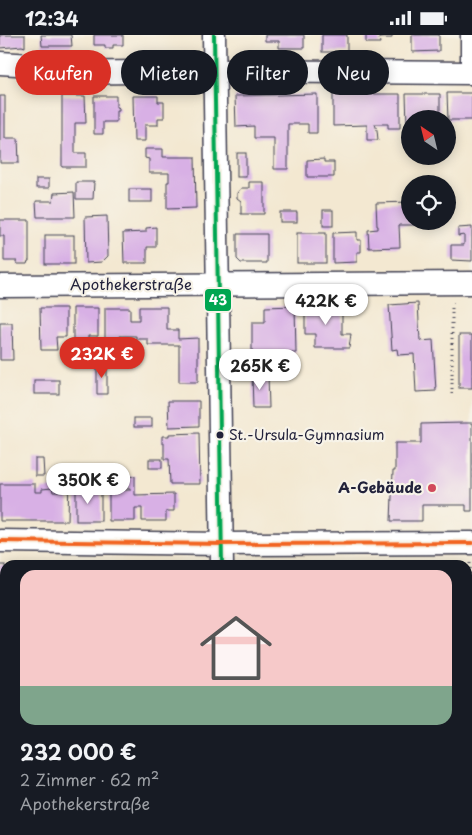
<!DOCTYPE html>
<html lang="de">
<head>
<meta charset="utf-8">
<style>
	:root { --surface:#171b24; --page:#20242c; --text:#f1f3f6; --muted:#9ea1a6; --line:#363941; --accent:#d93025 }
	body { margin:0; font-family:"Playpen Sans",sans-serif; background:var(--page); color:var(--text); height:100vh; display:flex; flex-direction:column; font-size:19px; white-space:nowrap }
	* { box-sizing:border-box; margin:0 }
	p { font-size:16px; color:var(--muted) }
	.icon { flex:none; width:28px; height:28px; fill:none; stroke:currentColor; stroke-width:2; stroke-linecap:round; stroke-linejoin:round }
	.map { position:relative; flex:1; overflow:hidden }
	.sheet { position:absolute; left:0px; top:525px; width:472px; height:275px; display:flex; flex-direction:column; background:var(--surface); border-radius:15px 15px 0 0; box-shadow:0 2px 12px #0003 }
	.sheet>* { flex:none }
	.guide { position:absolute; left:15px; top:15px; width:442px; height:45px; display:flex; gap:10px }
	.needle { width:32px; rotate:325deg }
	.fabs { position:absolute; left:401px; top:75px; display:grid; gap:10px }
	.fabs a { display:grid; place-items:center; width:55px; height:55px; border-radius:50%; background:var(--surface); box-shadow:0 2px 12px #0003; font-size:25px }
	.price { position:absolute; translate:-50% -42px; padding:0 11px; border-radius:18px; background:#fff; color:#222; font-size:16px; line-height:32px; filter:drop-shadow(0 1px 2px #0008) }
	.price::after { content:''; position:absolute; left:50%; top:30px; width:15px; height:11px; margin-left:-8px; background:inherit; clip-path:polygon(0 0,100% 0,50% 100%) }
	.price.selected { background:var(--accent); color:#fff }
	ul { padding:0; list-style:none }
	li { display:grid; align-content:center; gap:10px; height:265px; padding:0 20px }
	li+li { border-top:1px solid var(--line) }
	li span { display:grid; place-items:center; height:155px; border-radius:15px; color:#555 }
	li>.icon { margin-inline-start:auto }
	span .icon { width:90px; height:90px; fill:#fffc; stroke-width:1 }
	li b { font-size:21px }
	.pill { padding:0 18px; border-radius:22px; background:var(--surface); box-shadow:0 2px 12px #0003; font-size:18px; line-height:45px }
	.pill.selected { background:var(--accent); color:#fff }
	.status { display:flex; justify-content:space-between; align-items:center; height:35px; padding:0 25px; background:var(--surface); direction:ltr }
	.status svg { height:14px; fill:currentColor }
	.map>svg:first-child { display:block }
	.building { fill:#d8b0e5 }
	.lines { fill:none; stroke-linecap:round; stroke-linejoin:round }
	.minor-casing { stroke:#414052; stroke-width:25 }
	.path { stroke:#414052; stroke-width:3; stroke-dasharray:1 4; stroke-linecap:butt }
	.minor { stroke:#fff; stroke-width:22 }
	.bus-1-casing { stroke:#f7f3e8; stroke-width:8 }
	.bus-2-casing { stroke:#f7f3e8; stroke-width:8 }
	.bus-1 { stroke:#00a651; stroke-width:4 }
	.bus-2 { stroke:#f26522; stroke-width:4 }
	.bus-dot { fill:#22223b; stroke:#f7f3e8; stroke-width:2 }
	.poi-dot { fill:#d1495b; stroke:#f7f3e8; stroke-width:2 }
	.labels { text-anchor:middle; stroke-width:4.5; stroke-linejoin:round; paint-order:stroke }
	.bus-label { font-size:14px; fill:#22223b; stroke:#f7f3e8; text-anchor:start }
	.street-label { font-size:15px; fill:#22223b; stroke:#f7f3e8 }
	.poi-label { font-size:15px; font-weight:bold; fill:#22223b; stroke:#f7f3e8; text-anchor:end }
	.line-badge { stroke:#f7f3e8; stroke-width:2 }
	.badge-label { font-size:14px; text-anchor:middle; font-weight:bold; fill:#fff }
</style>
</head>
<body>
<div class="status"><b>12:34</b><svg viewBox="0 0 49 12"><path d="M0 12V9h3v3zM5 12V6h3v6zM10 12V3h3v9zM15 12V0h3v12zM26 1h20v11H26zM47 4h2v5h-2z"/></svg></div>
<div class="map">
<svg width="472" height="800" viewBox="0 0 472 800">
	<rect width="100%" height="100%" fill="#f7f3e8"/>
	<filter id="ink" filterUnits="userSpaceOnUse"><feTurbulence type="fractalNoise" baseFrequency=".02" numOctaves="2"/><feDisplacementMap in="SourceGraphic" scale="10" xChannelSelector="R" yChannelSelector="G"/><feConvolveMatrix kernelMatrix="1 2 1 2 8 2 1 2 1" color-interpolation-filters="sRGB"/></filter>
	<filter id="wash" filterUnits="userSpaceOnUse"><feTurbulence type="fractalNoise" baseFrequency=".0096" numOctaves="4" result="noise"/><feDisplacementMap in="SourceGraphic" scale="20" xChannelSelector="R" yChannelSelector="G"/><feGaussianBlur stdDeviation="1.12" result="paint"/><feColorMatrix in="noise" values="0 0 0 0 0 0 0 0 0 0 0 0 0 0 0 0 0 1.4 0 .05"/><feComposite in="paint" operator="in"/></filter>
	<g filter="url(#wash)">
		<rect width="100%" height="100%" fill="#f3e8d1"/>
		<g id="blocks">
			<!-- building -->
			<g class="building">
				<polygon points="0,0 25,0 25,12 22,11 0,13"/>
				<polygon points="41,0 71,0 72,11 42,11"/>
				<polygon points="94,0 123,0 123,10 113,10 113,13 105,13 105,10 94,10"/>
				<polygon points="265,0 304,0 304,13 279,13 279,6 265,6"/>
				<rect x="322" y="0" width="25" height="17"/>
				<polygon points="366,0 392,0 392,3 379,3 380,8 366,8"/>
				<polygon points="412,0 439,0 439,16 412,17"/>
				<polygon points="447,58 472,58 472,85 448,85"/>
				<polygon points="317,59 317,98 308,98 308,89 288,89 288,134 274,134 274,103 254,103 254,91 236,92 235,61"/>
				<polygon points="333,59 400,59 400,93 388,93 388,89 375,89 377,95 378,105 367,105 367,90 333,91"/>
				<polygon points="406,59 440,59 440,84 410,84 410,90 407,90"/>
				<polygon points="0,61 5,61 5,103 18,103 19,128 0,128"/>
				<polygon points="62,61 85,61 86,88 75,88 75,118 86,118 86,132 62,132"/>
				<polygon points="94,61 116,61 116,72 119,73 119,76 116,76 116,87 103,87 103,99 94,99"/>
				<polygon points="133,61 158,61 158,67 164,67 164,83 158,83 158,90 145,90 145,106 134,106"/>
				<polygon points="145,114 163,114 163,122 195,122 196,173 167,174 167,147 169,147 169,138 149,138 149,124 145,123"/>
				<rect x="237" y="118" width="9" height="24"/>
				<polygon points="324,124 324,127 334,127 334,142 307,142 307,125"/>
				<rect x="36" y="144" width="13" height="9"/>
				<polygon points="76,147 94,147 93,164 76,164"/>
				<polygon points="249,147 264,147 264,179 241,179 241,166 237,163 237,158 241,153 249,153"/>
				<rect x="129" y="154" width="23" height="13"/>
				<polygon points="74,157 75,182 37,182 36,166 53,166 54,158"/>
				<polygon points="410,167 410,186 416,186 416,190 399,190 400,212 369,213 368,195 378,194 378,191 377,191 376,168"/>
				<rect x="323" y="175" width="10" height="16"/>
				<rect x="280" y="177" width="17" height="10"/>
				<polygon points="107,181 108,221 102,227 86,228 85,182"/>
				<polygon points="0,185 29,185 29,226 28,226 27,229 17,229 17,226 4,226 4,201 0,201"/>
				<polygon points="156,192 156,212 147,212 147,228 124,228 123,198 146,197 146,193"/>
				<polygon points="472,192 472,226 451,225 451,210 464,210 464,200 458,201 458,193"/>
				<polygon points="357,197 357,205 361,205 361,217 357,217 357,227 333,228 333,198"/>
				<rect x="297" y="198" width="29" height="30"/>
				<polygon points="237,199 267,199 267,228 241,228 237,224"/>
				<rect x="45" y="200" width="29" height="29"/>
				<polygon points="418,268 420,306 433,305 436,356 416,357 414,319 398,320 397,314 392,315 389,270"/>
				<polygon points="342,270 342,299 351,299 349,313 315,313 315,299 305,299 305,271"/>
				<polygon points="295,271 296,318 252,319 252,288 265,288 265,272"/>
				<polygon points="139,272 167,272 167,295 178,295 178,304 198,303 198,347 179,347 179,310 148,310 148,304 136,304 136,301 120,301 120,314 105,314 105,273 130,273 130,285 139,285"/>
				<polygon points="40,273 66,273 66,302 56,302 57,315 41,315"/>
				<polygon points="73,273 98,273 98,301 88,301 88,314 73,315"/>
				<polygon points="0,288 12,288 13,325 0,325"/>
				<rect x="459" y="300" width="13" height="53"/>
				<polygon points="107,328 107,359 97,359 97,329"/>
				<polygon points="252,339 268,339 269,373 253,373"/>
				<rect x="34" y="345" width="25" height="14"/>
				<polygon points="168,366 199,366 199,391 169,392"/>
				<rect x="134" y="383" width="18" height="9"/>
				<polygon points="464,388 472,388 472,476 466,476 466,470 422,470 422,486 391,486 393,436 395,436 395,408 421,408 421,389"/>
				<polygon points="199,398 200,449 170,449 169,424 164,424 164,408 162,408 162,401 169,401 169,399"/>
				<polygon points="35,424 43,424 44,441 35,441"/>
				<rect x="149" y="424" width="13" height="9"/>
				<polygon points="61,440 69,440 68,486 0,486 0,449 35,449 35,457 42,457 42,454 52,453 53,457 63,457"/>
				<polygon points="135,441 135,460 174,459 174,476 166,476 166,486 142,486 142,473 135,473 135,486 109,486 109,455 130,455 130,453 127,453 127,442"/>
				<rect x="76" y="455" width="25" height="31"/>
				<rect x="0" y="530" width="5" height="41"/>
				<polygon points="470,648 472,648 472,685 470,685 470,677 468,676 470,666"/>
				<rect x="469" y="729" width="3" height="36"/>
				<rect x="0" y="745" width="5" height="32"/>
			</g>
		</g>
	</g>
	<g filter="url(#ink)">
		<use href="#blocks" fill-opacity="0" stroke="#414052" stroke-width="1"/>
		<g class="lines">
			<!-- minor casing -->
			<g class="minor-casing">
				<g id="minor">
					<polyline points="214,0 222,530"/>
					<polyline points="472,0 472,38"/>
					<polyline points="0,28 33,30 49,38 228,36 472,38"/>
					<polyline points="0,251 472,248"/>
					<polyline points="0,506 222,509 472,508"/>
					<polyline points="0,798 92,800 207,798"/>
					<polyline points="246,799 267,797 472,799"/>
				</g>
			</g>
			<!-- path -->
			<g class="path">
				<polyline points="452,268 452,363"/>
				<polyline points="470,528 471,558 472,558"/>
			</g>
			<!-- minor -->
			<use href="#minor" class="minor"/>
			<!-- bus-1 casing -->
			<g class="bus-1-casing">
				<polyline id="bus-1" points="214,0 222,530"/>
			</g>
			<!-- bus-2 casing -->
			<g class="bus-2-casing">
				<polyline id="bus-2" points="0,506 222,509 472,508"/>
			</g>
			<!-- bus-1 -->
			<use href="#bus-1" class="bus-1"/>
			<!-- bus-2 -->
			<use href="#bus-2" class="bus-2"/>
		</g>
	</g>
	<!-- markers -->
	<circle class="bus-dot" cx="220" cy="400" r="4.5"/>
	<circle class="poi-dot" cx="432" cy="453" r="5"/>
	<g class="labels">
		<!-- bus labels -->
		<g class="bus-label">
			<text x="229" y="405">St.-Ursula-Gymnasium</text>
		</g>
		<!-- street labels -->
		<g class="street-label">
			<text x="131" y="255">Apothekerstraße</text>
		</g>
		<!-- poi labels -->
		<g class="poi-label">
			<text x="422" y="458">A-Gebäude</text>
		</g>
	</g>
	<rect class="line-badge" x="204" y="253" width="28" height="24" rx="5" fill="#00a651"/>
	<g class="badge-label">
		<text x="218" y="270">43</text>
	</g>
</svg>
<div class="fabs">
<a><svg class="needle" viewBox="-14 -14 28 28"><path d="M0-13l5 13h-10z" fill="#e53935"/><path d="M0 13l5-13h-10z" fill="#9ea1a6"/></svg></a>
<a><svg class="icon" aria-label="locate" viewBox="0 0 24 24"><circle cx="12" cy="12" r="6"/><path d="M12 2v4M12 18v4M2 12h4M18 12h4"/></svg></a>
</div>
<b class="price" style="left:326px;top:291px">422K €</b>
<b class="price selected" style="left:102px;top:344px">232K €</b>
<b class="price" style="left:260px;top:356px">265K €</b>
<b class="price" style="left:88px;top:470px">350K €</b>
<div class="guide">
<a class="pill selected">Kaufen</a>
<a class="pill">Mieten</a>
<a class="pill">Filter</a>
<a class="pill">Neu</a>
</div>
<section class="sheet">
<ul>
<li><span style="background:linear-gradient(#f6c9c9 75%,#7fa58c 0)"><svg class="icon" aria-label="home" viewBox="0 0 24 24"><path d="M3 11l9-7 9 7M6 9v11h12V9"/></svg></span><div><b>232 000 €</b><p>2 Zimmer · 62 m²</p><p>Apothekerstraße</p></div></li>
</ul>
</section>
</div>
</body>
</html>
